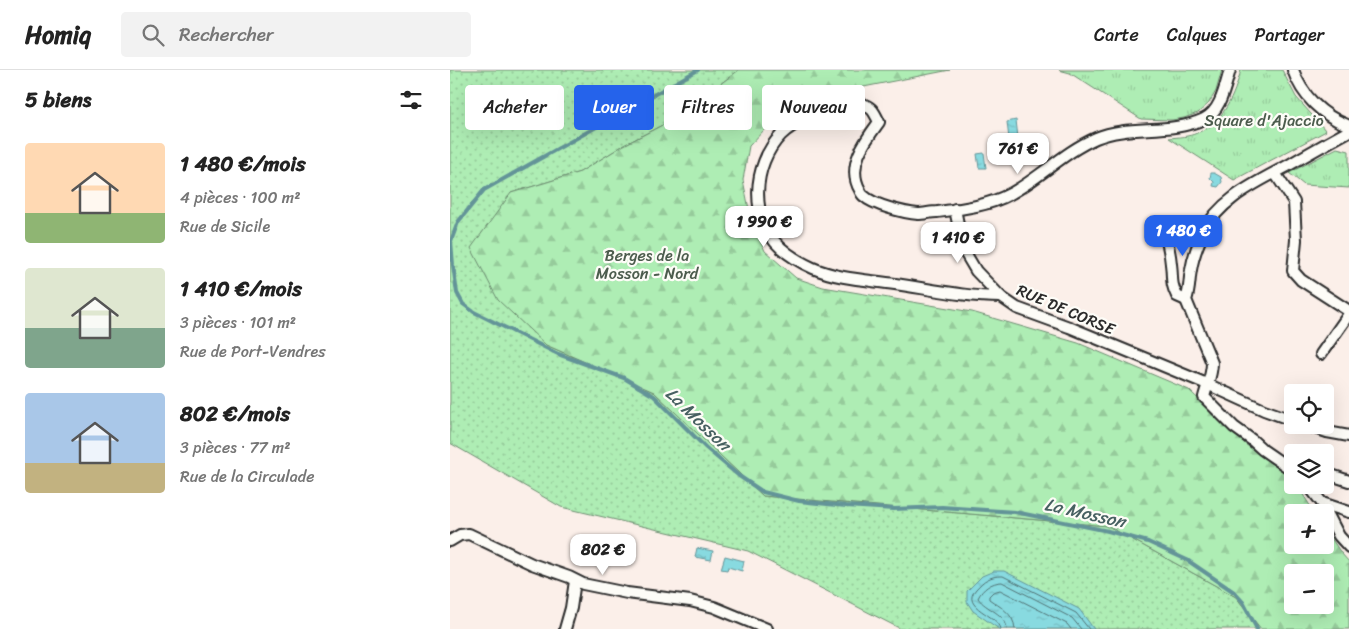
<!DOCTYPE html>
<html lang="fr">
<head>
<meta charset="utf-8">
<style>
	:root { --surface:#fff; --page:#f2f2f2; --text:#222; --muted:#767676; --line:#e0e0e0; --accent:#2563eb }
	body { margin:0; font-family:Sriracha,sans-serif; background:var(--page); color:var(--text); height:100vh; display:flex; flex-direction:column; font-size:19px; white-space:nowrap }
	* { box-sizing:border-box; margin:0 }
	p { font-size:16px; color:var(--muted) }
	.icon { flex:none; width:28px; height:28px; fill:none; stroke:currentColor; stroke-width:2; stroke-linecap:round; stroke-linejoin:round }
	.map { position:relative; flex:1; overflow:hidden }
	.details { display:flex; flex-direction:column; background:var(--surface); width:450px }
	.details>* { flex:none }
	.top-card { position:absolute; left:15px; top:15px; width:475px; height:45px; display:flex; gap:10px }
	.tools { position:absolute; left:834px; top:314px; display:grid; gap:10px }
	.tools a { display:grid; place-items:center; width:50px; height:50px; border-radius:5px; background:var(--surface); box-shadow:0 5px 20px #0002; font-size:25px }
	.price { position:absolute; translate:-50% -42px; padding:0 11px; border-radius:10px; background:#fff; color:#222; font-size:16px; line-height:32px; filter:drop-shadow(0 1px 2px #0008) }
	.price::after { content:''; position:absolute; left:50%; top:30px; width:15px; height:11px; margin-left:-8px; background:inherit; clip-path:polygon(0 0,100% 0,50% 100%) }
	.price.selected { background:var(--accent); color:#fff }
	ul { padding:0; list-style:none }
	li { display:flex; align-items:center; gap:15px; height:125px; padding:0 25px }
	li span { display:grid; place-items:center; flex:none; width:140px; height:100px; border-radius:5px; color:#555 }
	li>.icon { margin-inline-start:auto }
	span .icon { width:60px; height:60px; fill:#fffc; stroke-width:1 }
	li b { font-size:21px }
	h2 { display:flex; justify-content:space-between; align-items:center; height:60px; padding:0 25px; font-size:21px }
	.pill { padding:0 18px; border-radius:5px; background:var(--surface); box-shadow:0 5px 20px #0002; font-size:18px; line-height:45px }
	.pill.selected { background:var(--accent); color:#fff }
	header { display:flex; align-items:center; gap:30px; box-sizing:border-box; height:70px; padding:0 25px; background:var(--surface); border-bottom:1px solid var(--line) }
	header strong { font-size:24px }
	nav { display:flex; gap:28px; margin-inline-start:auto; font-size:18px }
	.search { width:350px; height:45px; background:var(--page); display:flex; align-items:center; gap:12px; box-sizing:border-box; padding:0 18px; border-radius:5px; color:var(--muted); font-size:19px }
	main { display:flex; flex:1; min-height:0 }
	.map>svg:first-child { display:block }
	.grass { fill:url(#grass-dots); stroke:#6c8c70 }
	.forest { fill:url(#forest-firs); stroke:#6c8c70; fill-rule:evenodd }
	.park { fill:url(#park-tufts); stroke:#6c8c70 }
	.water { fill:url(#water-ripples); stroke:#639498 }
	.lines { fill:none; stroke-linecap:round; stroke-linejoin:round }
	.shore { stroke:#507173; stroke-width:1 }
	.stream { stroke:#639498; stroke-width:4 }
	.street-casing { stroke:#2b2b2b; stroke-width:14 }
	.street { stroke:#fdfcf7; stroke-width:10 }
	.labels { text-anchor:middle; stroke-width:4.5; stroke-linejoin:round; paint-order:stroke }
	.park-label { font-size:16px; fill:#4c5c4d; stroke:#fdfcf7 }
	.street-label { font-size:16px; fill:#2b2b2b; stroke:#fdfcf7 }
	.water-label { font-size:18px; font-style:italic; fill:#476061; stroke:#fdfcf7 }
</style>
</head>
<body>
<header>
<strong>Homiq</strong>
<div class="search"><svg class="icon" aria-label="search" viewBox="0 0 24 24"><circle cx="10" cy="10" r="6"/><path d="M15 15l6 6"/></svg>Rechercher</div>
<nav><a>Carte</a><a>Calques</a><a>Partager</a></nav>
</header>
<main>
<section class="details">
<h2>5 biens<svg class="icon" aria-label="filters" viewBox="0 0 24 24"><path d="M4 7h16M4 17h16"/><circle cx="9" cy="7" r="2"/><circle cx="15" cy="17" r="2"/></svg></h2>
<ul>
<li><span style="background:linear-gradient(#ffd9b3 70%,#8fb573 0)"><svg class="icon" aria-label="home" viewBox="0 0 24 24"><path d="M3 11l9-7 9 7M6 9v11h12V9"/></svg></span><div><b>1 480 €/mois</b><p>4 pièces · 100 m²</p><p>Rue de Sicile</p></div></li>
<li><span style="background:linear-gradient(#dfe7d0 60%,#7fa58c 0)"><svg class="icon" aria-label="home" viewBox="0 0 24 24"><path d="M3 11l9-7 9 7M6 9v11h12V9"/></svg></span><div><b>1 410 €/mois</b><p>3 pièces · 101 m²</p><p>Rue de Port-Vendres</p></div></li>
<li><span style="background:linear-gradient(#a9c7e8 70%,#c2b280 0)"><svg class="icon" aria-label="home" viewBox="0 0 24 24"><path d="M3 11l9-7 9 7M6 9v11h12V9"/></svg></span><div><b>802 €/mois</b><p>3 pièces · 77 m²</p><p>Rue de la Circulade</p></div></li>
</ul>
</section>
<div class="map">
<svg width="899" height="559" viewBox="0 0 899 559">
	<defs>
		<pattern id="grass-dots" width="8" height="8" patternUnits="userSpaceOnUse" patternTransform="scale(1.25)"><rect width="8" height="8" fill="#aeedb4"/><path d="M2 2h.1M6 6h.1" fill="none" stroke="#96cb9b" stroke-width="1.8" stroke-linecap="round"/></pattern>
		<pattern id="forest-firs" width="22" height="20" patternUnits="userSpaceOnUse" patternTransform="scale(1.25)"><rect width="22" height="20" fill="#aeedb4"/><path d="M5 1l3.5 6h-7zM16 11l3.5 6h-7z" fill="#96cb9b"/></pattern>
		<pattern id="park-tufts" width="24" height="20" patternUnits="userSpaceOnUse" patternTransform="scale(1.25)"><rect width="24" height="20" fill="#aeedb4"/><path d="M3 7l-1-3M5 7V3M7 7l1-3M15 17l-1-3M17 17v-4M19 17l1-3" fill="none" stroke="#96cb9b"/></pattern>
		<pattern id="water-ripples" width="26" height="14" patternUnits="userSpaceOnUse" patternTransform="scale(1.25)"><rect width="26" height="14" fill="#88dae0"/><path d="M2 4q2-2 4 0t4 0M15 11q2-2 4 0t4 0" fill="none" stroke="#76bbc0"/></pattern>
	</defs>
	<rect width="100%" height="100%" fill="#fbefe9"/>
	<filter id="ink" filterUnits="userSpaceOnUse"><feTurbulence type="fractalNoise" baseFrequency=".02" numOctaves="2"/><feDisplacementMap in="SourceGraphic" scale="10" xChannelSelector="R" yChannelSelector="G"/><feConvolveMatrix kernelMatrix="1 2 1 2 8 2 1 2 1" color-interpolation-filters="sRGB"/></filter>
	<g filter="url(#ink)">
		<!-- grass -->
		<polygon class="grass" points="0,0 289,0 222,50 174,75 130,102 61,123 96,275 204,322 313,426 658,456 786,527 811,559 451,559 298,481 111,437 0,373"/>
		<!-- forest -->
		<path class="forest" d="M 289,0 L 500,0 L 383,23 L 331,42 L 299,76 L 293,110 L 301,149 L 315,181 L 346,208 L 373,217 L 522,242 L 628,273 L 739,320 L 795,374 L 842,408 L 842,415 L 847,415 L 864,442 L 842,442 L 842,475 L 875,475 L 875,459 L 891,483 L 899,492 L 899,559 L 811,559 L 786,527 L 658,456 L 313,426 L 204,322 L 96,275 L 48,230 L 21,178 L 61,123 L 130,102 L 174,75 L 222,50 ZM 842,502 L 875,502 L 875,535 L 842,535 Z"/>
		<!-- park -->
		<g class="park">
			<polygon points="609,0 772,0 766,21 759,33 748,43 734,48 722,50 691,49 620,3"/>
			<path d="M 791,0 L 832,0 L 846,27 L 876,61 L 784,110 L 719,68 C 728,67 739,67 747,63 C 774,52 784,26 791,0 Z"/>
			<polygon points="887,78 899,81 899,118 854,115 839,103"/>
		</g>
		<!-- water -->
		<g class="water">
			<polygon points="566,50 568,68 559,69 557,52"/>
			<polygon points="534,83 536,98 529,98 527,84"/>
			<polygon points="761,103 764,103 771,107 772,112 768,117 763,116 764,112 760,108"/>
			<polygon points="247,478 263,481 261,490 245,487"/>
			<polygon points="275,486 294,491 292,501 278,497 277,500 271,499"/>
			<polygon points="544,501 554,501 629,539 644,559 549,559 523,541 517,532 517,521 532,506"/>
		</g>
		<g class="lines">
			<!-- shore -->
			<g class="shore">
				<path d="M 551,559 C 549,545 509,538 526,519 C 530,515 533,511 538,509 C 544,506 548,506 553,506 L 626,543 L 639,559"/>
				<path d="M 557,559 C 556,543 536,540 528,528 C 532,519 542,512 552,512 L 622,548 L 631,559"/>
				<path d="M 565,559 C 564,543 550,537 539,529 L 539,526 L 543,522 L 550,520 L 617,554 L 621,559"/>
			</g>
			<!-- stream -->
			<polyline class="stream" points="248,0 34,120 8,152 1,171 3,195 7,223 13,234 24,242 108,284 174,308 204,326 256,378 289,406 313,422 349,431 396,436 444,439 492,437 565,442 658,461 698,472 737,490 784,522 793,532 807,559"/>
			<!-- street casing -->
			<g class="street-casing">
				<g id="street">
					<path d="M 843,0 C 852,26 872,45 897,55"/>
					<polyline points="825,103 844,132 846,170 843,201 851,210 899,241"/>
					<polyline points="505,139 513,179 526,201 551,227 567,238 619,257 757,314 814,340 842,350"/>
					<path d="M 713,158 C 717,170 720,182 721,194 C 723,208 720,212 727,226 L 736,230"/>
					<path d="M 551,227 C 515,227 480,219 445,214 C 418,210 388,209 363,198 C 352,193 341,187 331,178 C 299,149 302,95 331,65 C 348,48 378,40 400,36 C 405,35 411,33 415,35 C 423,38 425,44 429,52 C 415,71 396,96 410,120 C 410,121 413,126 414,126 C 423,135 455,143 468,144 C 474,144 481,142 487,142 C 511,139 538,136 560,124 C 590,108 614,82 646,68 C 680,54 719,65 754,49 C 771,41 775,16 780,0"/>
					<polyline points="871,284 899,244"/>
					<polyline points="856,355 877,362 899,366"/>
					<path d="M 842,400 L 813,380 L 802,370 L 784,357 L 754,327 C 757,315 762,305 762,293 L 736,230 C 740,219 739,210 741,200 C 743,187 748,174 753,163 C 769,129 808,112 839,95 C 859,83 879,72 899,61"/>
					<polyline points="875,403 899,411"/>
					<polyline points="858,415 872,433 889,466 899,477"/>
					<polyline points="872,433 899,442"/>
					<polyline points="0,471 10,465 19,464 82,494 119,507 133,514 177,523 240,531 264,537 317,559"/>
					<polyline points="115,559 121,538 125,511"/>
				</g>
			</g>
			<!-- street -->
			<use href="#street" class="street"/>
		</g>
	</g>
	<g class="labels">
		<!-- park labels -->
		<g class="park-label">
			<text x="814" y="56">Square d'Ajaccio</text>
			<text x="197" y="191">Berges de la<tspan x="197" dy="18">Mosson - Nord</tspan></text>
		</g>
		<!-- street labels -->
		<g class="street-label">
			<text transform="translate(616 239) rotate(23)" y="6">RUE DE CORSE</text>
		</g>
		<!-- water labels -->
		<g class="water-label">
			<text transform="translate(248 349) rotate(44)" y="6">La Mosson</text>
			<text transform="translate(635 443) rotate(13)" y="6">La Mosson</text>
		</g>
	</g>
</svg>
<div class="tools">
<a><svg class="icon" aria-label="locate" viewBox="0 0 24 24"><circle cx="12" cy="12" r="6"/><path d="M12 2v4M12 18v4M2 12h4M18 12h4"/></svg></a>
<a><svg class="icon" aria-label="layers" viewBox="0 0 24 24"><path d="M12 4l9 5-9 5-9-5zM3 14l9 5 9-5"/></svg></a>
<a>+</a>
<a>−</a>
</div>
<b class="price" style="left:568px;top:105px">761 €</b>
<b class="price" style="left:314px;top:178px">1 990 €</b>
<b class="price selected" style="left:733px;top:187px">1 480 €</b>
<b class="price" style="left:508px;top:194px">1 410 €</b>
<b class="price" style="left:153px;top:506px">802 €</b>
<div class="top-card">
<a class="pill">Acheter</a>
<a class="pill selected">Louer</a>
<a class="pill">Filtres</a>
<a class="pill">Nouveau</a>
</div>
</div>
</main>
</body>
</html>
